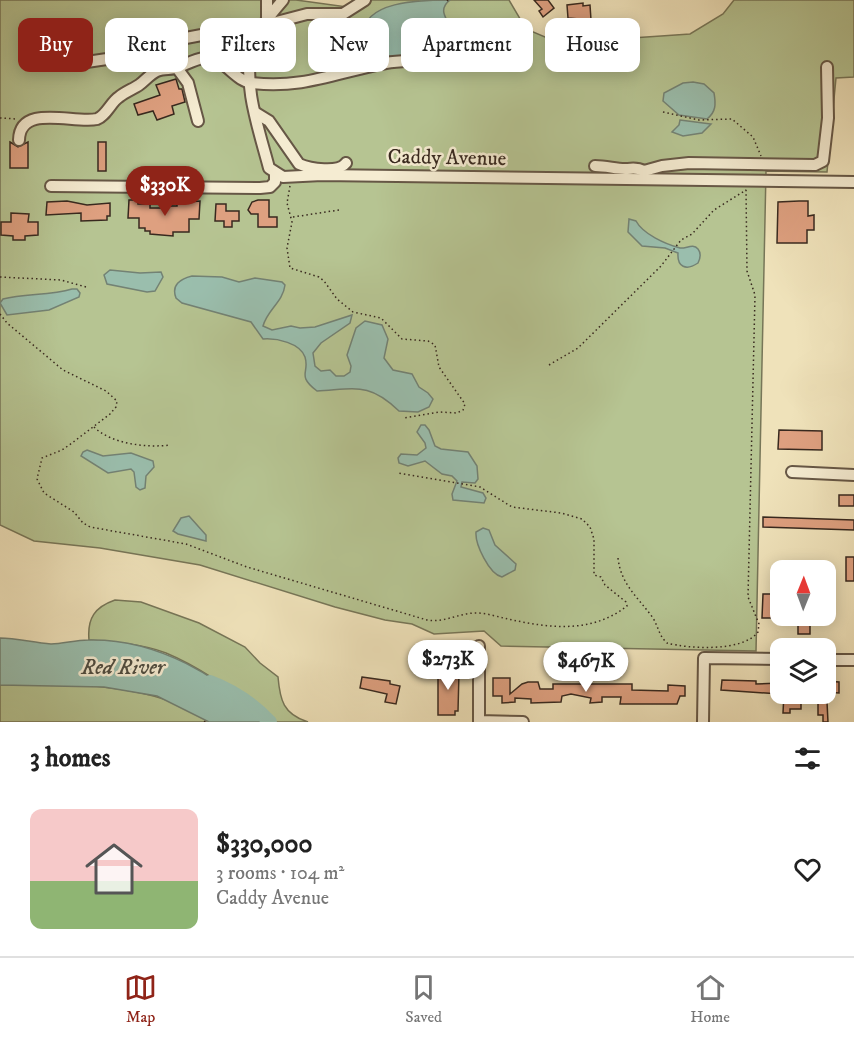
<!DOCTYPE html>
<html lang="en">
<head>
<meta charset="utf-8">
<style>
	:root { --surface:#fff; --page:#f2f2f2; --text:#222; --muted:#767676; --line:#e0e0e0; --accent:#8f2418 }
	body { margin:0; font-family:"IM FELL DW Pica",serif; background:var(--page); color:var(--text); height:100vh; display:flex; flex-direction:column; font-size:22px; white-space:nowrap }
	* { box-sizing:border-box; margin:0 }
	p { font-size:20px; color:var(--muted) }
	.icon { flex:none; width:33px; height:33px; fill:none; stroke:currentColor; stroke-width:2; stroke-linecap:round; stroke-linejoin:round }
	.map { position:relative; height:722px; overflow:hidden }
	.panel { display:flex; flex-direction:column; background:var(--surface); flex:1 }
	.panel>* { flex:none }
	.hud { position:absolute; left:18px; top:18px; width:819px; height:54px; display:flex; gap:12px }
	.needle { width:39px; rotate:1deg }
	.fabs { position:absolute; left:770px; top:560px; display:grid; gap:12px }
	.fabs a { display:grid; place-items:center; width:66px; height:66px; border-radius:12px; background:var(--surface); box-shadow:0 3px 15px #0003; font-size:30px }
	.price { position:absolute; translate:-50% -51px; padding:0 14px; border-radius:21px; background:#fff; color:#222; font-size:20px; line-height:39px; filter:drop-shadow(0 2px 3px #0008) }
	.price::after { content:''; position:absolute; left:50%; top:36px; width:18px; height:14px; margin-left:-9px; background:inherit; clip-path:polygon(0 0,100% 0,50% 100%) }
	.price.selected { background:var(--accent); color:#fff }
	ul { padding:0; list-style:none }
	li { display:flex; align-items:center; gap:18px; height:150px; padding:0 30px }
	li span { display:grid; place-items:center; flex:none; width:168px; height:120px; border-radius:12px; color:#555 }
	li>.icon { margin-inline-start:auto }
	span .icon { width:72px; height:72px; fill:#fffc; stroke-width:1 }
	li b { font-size:26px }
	h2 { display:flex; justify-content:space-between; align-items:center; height:72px; padding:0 30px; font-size:26px }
	.chip { padding:0 21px; border-radius:12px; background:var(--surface); box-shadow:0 3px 15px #0003; font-size:21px; line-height:54px }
	.chip.selected { background:var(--accent); color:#fff }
	.tabs { display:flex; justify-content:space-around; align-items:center; height:84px; border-top:2px solid var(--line); background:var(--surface); font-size:16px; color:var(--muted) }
	.tabs a { display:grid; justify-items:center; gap:3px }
	.tabs .selected { color:var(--accent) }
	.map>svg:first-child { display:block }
	.green { fill:#b6c492; stroke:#777658; stroke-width:1.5 }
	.water { fill:#9abead; stroke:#738274; stroke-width:1.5 }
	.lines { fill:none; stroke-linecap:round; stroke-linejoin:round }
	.river { stroke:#9abead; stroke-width:14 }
	.building { fill:#dea080; stroke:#38291f; stroke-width:1.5 }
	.minor-casing { stroke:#665746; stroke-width:14 }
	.path { stroke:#38291f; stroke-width:1.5; stroke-dasharray:1.5 3; stroke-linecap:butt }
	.minor { stroke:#f5ecd2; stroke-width:10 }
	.labels { text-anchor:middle; stroke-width:5; stroke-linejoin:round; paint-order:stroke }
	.street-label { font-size:21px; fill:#38291f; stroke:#f5ecd2 }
	.water-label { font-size:22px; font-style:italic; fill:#504e42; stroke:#f5ecd2 }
</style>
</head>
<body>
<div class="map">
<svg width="854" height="722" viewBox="0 0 854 722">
	<rect width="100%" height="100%" fill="#efe2ba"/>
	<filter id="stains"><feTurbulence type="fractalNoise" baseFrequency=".00333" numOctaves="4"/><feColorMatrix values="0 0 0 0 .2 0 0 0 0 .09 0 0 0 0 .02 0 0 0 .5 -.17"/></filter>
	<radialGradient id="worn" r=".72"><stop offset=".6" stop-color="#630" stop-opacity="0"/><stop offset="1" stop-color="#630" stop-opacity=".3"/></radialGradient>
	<!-- green -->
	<g class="green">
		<polygon points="0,0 296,0 347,7 353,0 509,0 526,29 559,43 690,34 723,14 734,0 854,0 854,77 836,78 827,172 766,171 756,651 501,646 484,631 434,634 412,624 385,620 335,607 200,565 100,548 34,541 0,525"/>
		<path d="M 115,600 L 141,602 L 199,623 L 245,647 L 260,663 L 278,677 C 280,700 283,714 308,722 L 269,722 C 238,694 204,669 166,653 C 142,644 114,642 89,640 C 87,618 95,607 115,600 Z"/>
		<path d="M 0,685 C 61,682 160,683 209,722 L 0,722 Z"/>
	</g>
	<!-- water -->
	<g class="water">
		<path d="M 450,0 C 436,11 449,20 452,32 C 453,37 451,47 448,52 C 424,55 379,68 364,39 C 358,0 423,0 450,0 Z"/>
		<path d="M 693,82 L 704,84 L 714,93 C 716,104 716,112 707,119 L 679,115 L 663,101 L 664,93 L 683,83 Z"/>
		<polygon points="680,120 711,124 702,133 683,136 672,132 679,125"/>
		<path d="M 629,219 L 636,221 C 643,234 665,244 680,248 C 686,249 693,243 698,249 C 702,254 700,259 698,263 C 686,271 677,267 678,253 L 665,248 L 642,246 L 628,232 Z"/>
		<polygon points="110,270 140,273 161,272 163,277 155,291 147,292 107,284 104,275"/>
		<path d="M 192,276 L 222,277 L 239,282 L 255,278 L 282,282 L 285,285 C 283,302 267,310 263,326 L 272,330 L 291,326 L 300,328 L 315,327 L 352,315 L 350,323 L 321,343 L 313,353 L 315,366 L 321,371 L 330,370 L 336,376 L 344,376 L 350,372 L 351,366 L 347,355 L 356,328 L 365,321 L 382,325 L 388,339 L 384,358 L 393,370 L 412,374 L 419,387 L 428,393 L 433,399 L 429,407 L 418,412 L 399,411 C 369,382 356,389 317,391 C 296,375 310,373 305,357 C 300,343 277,338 263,339 L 251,322 L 182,303 L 176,298 C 171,285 180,279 192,276 Z"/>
		<path d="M 72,289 L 77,289 L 80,293 L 79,297 L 49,310 L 7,315 L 0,303 L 3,299 C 25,293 49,296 72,289 Z"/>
		<polygon points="421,425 425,425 429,430 435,446 441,449 468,452 477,466 478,479 475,483 462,482 461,487 483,493 486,498 484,503 453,500 452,494 457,481 452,476 442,474 425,461 408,466 399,463 398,458 401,454 417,455 426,448 425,443 417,432"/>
		<polygon points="87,450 103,456 131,453 153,461 154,467 146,476 145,488 140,490 136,487 134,472 131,469 108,473 81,456 83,452"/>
		<polygon points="189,516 206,535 206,541 178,534 173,531 181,518"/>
		<path d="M 483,528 L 489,530 L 495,545 L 516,564 L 515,570 L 502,577 C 489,574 475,544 476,532 Z"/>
		<path d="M 0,638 C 17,638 34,643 51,644 C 63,644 75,640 88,640 C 158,638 219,677 269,722 L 209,722 L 157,696 L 104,687 L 0,685 Z"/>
	</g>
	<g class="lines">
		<!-- river -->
		<path class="river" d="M 210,682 C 234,691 253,704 270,722"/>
	</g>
	<!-- building -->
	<g class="building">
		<polygon points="534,0 548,0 554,8 543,17 539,11 542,9"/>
		<polygon points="583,3 583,6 590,5 591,20 568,18 567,5"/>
		<polygon points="176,79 179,89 182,89 185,102 172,106 174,114 157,120 153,111 138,115 134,104 160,95 156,85"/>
		<polygon points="10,142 18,147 28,142 28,168 10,168"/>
		<rect x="98" y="142" width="8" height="29"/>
		<polygon points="129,200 138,200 138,204 150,204 150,208 165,208 165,206 177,206 177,203 200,201 199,219 189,219 189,232 173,232 173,236 150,234 150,231 145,231 145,228 139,228 139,218 128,218"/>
		<polygon points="258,200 269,200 269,217 277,217 277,227 258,227 258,214 251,214 248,210 252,202"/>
		<polygon points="67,201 87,205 110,203 110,216 107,216 107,220 81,221 81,213 46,215 47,202"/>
		<polygon points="799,201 808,201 808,216 814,215 814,230 807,230 807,243 777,243 778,202"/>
		<polygon points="216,204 226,204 226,211 239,211 239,221 232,221 232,227 224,227 224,221 215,221"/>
		<polygon points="11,213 29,214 28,222 38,222 38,235 25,236 25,240 13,240 13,236 1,235 1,222 11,222"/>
		<polygon points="779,430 822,431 822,450 778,449"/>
		<rect x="839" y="495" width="15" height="11"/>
		<polygon points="763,517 854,520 854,530 763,527"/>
		<rect x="846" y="557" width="8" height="24"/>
		<polygon points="763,594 773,594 773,618 762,618"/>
		<polygon points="810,615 810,634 798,634 798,616"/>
		<polygon points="438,667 456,668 456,672 459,672 458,711 455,711 455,715 438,715"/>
		<polygon points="362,677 390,681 390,684 400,686 396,704 385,702 387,694 360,688"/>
		<polygon points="493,678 510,678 510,694 522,684 528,682 538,682 540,689 553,689 553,684 632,684 632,690 668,691 668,685 685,686 685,696 680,696 677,704 620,704 621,697 602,697 602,702 590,703 591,698 571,694 562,696 561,702 531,703 531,699 515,698 515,702 502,703 502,696 493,696"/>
		<polygon points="722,680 756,681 756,684 780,683 780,694 721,690"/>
		<polygon points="825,681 839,682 839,693 825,692"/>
		<polygon points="784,693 801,693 801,709 790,709 790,713 783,713"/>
		<polygon points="818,702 827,702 828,722 823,722 823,715 818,715"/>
	</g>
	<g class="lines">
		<!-- minor casing -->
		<g class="minor-casing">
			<g id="minor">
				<polyline points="267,0 267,19"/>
				<path d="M 283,0 C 271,14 259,28 253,46 C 241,81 260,133 269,168 L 283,177 L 322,175 L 854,182"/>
				<polyline points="154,44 162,53 167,68"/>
				<polyline points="73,64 107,59 154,44 228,30 254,28 307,14 343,14 365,0"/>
				<polyline points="177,68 188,83 198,121"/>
				<path d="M 256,113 L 269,121 L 299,164 C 310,169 339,173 346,163"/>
				<path d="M 19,140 C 20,103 74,124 97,119 C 106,116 111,102 119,97 C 125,92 133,89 139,85 C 145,81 150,74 157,71 C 164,68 172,70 179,67 C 187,64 195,59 204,58 C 225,57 234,81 252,83 C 304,89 337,72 386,63 C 413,59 436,63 461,49"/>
				<path d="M 595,166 C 607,166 615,169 625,169 C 633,169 636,167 644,171 L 662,166 L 689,163 L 815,165 L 823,161 L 828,118 L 827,67"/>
				<polyline points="51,186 260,188 270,187 275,182 275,173"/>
				<polyline points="792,472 854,475"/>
				<polyline points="479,646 479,721 523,722"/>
				<polyline points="825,660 854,660"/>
				<polyline points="703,722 704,658 780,659"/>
			</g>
		</g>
		<!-- path -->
		<g class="path">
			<polyline points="447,0 450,3"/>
			<polyline points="261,55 288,29"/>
			<polyline points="663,112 699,120 732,119 753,137 761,156"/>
			<polyline points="0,118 17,119"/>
			<polyline points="290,186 287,203 292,222 287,248 290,268 319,277 324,281 337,299 353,312 381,318 402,339 428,341 435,345 439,367 465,404 463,410 457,413 440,412 404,418"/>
			<polyline points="293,217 339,210"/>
			<polyline points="0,277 61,280 86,287"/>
			<path d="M 0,314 L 7,323 L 63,370 L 106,391 L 117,401 L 116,407 L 110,414 L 72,443 L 62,450 L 42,458 L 37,479 L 44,493 L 74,512 L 83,523 L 90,527 L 186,544 L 247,567 L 427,620 C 444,623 459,613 476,613 C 487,613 498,617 508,619 C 549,628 591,634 627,606 L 626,602 L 605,585 L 601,577 L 594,575 L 594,539 L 590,527 L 582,519 L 561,513 L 512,507 L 480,487 L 398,473"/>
			<polyline points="549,365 578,348 661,266 681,240 692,234 714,210 746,190"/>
			<path d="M 94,427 C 111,444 147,448 170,445"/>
			<path d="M 618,558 C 621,585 638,597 653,618 C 658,626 659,636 667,643 C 689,649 743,652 758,632 L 759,624 L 748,597 L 755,295 L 747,271 L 746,189"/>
			<polyline points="204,722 207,720"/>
		</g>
		<!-- minor -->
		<use href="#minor" class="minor"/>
	</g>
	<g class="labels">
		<!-- street labels -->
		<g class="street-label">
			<text transform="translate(447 157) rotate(1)" y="7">Caddy Avenue</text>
		</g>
		<!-- water labels -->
		<g class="water-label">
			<text x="123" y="674">Red River</text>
		</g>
	</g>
	<rect width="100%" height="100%" filter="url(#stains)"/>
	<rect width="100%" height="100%" fill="url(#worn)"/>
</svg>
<div class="fabs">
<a><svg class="needle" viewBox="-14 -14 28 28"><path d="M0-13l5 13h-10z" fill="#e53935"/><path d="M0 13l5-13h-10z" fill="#767676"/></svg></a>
<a><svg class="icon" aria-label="layers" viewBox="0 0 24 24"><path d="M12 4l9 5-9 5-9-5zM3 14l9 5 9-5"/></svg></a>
</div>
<b class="price selected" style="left:165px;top:217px">$330K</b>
<b class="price" style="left:448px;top:691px">$273K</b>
<b class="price" style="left:586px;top:693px">$467K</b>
<div class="hud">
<a class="chip selected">Buy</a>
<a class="chip">Rent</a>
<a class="chip">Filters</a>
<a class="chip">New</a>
<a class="chip">Apartment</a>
<a class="chip">House</a>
</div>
</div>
<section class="panel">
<h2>3 homes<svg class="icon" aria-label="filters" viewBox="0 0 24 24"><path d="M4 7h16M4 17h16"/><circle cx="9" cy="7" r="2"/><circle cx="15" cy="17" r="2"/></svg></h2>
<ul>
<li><span style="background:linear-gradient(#f6c9c9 60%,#8fb573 0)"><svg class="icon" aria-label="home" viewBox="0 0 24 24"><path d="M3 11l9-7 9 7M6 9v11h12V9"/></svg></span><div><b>$330,000</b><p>3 rooms · 104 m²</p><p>Caddy Avenue</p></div><svg class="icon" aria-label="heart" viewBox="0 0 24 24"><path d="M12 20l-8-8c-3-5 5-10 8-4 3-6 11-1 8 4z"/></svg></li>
</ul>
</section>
<nav class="tabs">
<a class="selected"><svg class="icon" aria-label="map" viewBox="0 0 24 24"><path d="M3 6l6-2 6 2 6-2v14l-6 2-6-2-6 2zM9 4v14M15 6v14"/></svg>Map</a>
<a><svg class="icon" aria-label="saved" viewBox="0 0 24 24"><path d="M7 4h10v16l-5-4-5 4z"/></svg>Saved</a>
<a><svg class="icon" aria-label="home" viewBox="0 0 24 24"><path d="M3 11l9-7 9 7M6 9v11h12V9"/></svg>Home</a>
</nav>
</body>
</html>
